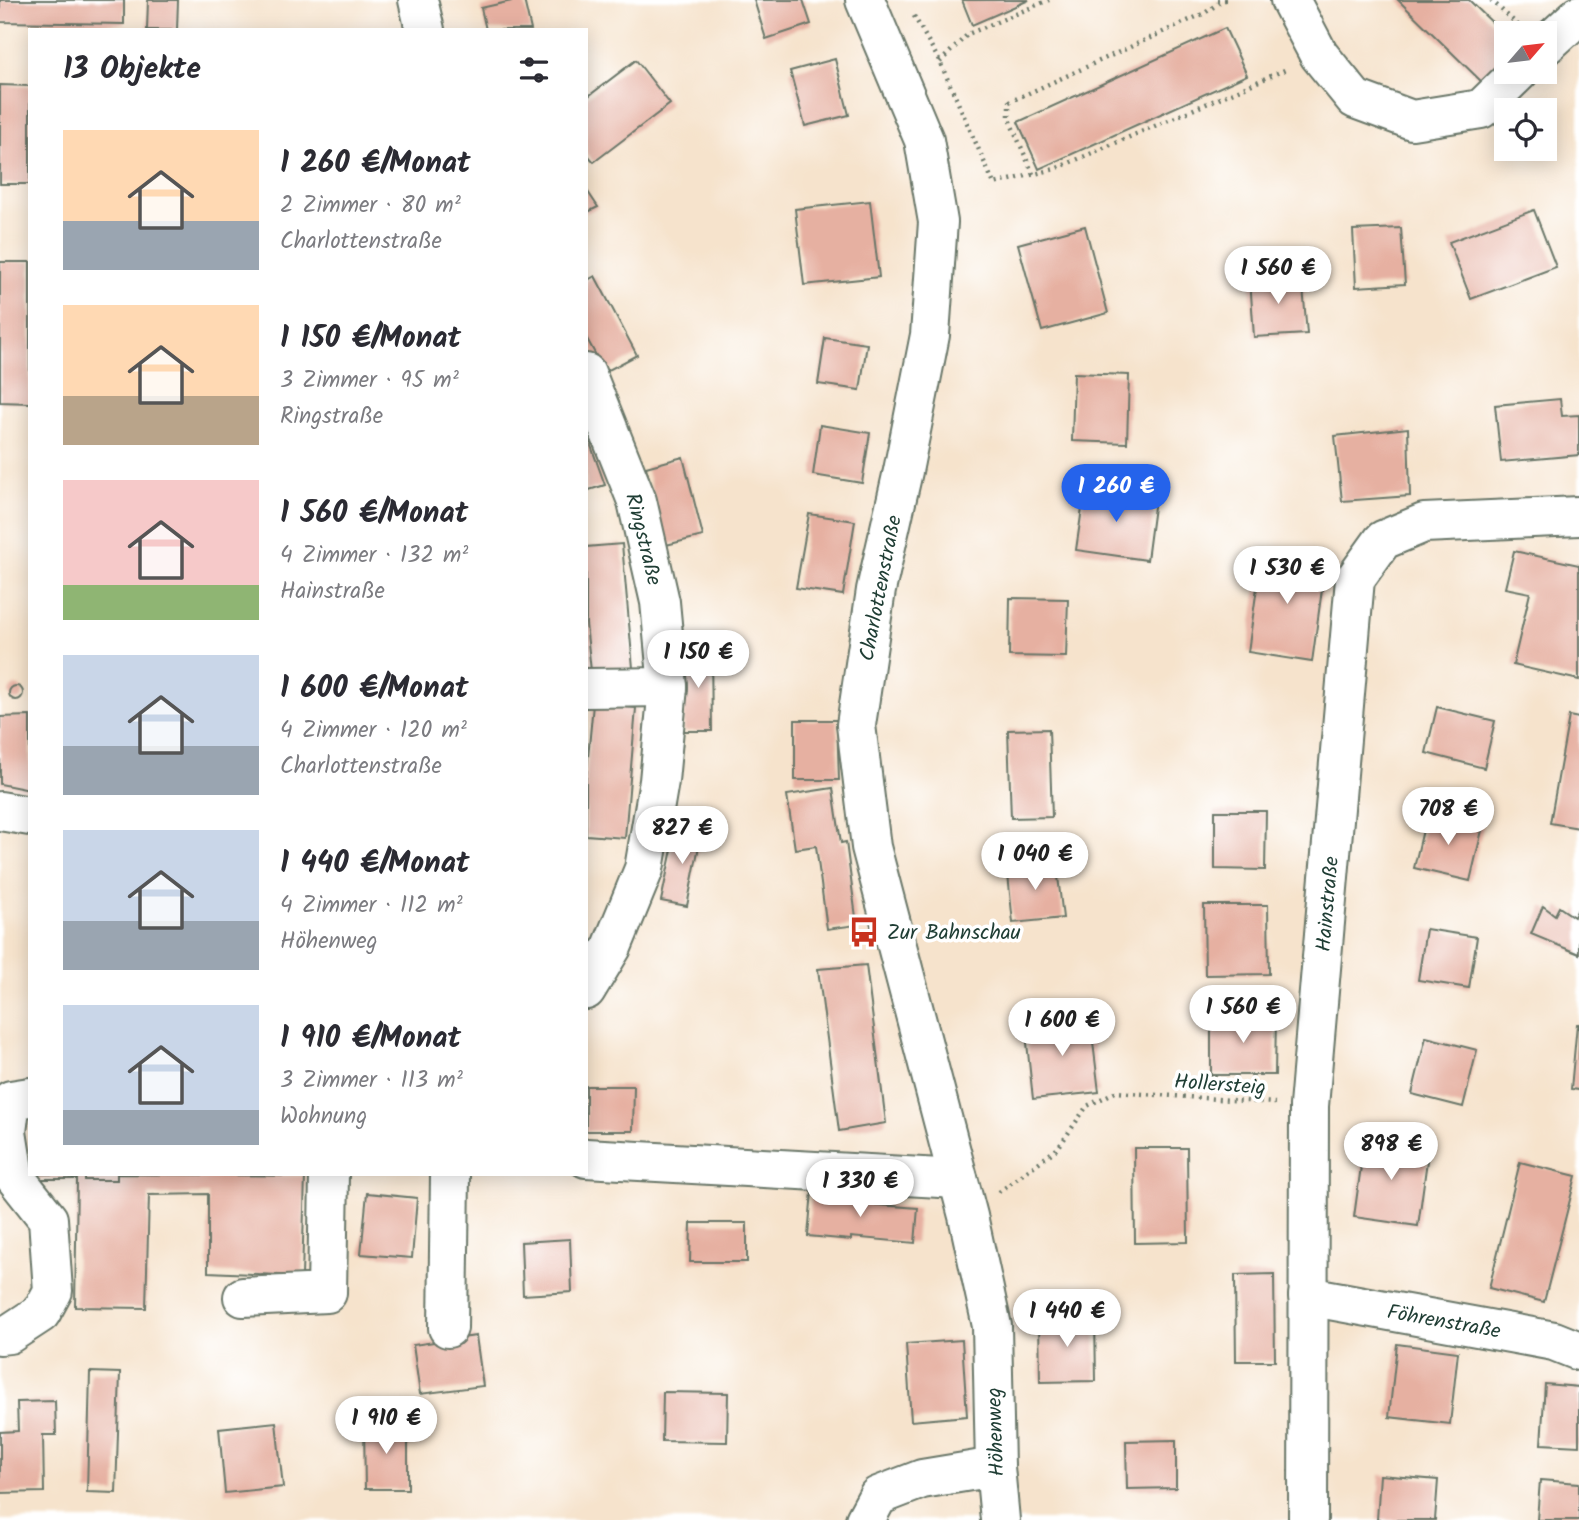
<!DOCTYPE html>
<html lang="de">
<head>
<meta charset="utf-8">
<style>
	:root { --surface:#fff; --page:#f2f2f3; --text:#2b2b33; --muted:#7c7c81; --accent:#2563eb }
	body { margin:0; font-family:Kalam,sans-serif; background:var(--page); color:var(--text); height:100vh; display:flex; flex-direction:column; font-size:26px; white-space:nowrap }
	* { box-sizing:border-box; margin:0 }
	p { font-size:23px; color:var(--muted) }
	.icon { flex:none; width:38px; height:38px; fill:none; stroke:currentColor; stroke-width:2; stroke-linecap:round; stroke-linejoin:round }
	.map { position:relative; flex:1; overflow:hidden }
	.panel { position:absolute; left:28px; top:28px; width:560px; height:1148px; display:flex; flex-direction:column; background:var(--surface); border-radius:0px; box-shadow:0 4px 18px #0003 }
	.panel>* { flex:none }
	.needle { width:46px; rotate:62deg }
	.fabs { position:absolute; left:1494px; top:21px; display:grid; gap:14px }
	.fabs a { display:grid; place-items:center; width:63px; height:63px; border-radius:0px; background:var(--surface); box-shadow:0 4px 18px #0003; font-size:35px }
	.price { position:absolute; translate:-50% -60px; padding:0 16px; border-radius:24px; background:#fff; color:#222; font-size:23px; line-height:46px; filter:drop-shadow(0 2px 4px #0008) }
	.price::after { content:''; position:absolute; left:50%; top:42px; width:21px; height:16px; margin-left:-10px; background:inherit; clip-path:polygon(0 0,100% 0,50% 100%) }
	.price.active { background:var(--accent); color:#fff }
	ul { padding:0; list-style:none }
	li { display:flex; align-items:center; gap:21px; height:175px; padding:0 35px }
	li span { display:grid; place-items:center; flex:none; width:196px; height:140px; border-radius:0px; color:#555 }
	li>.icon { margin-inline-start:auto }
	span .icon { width:84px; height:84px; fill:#fffc; stroke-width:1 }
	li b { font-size:30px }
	h2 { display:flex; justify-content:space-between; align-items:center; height:84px; padding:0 35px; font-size:30px }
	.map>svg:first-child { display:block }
	.building { fill:#e6b0a1 }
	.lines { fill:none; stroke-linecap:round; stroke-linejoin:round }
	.minor-casing { stroke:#6a7769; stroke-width:42 }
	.path { stroke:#6a7769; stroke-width:4.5; stroke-dasharray:2 5; stroke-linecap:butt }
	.minor { stroke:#fff; stroke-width:38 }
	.labels { text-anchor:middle; stroke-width:7; stroke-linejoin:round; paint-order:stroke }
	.street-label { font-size:21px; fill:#1f3d34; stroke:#fff }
	.poi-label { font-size:21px; fill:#1f3d34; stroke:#fff; text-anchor:start }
</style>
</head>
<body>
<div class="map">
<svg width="1579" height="1520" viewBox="0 0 1579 1520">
	<rect width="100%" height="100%" fill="#fff"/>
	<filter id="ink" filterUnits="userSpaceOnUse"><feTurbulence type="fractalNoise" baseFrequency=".0143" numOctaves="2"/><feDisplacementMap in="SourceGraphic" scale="14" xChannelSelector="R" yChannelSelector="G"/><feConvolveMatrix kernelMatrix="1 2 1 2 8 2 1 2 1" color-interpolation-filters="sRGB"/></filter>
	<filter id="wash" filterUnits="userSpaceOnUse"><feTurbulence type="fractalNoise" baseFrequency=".00686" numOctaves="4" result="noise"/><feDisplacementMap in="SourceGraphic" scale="28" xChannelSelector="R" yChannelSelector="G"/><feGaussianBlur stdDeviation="1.57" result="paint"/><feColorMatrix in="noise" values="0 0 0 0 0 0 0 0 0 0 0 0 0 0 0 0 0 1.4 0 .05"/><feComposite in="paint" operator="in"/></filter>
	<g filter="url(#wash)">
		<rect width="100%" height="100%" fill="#f6e3cc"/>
		<g id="blocks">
			<!-- building -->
			<g class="building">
				<polygon points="0,0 124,0 124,24 0,22"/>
				<polygon points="148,0 178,0 177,30 147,30"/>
				<polygon points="516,0 524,0 531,30 486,30 481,8"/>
				<polygon points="754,0 803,0 811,24 766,39"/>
				<polygon points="962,0 1029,0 972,25"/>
				<polygon points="1398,0 1469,0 1507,37 1507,66 1487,87"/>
				<polygon points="1225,28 1247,75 1039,169 1018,122"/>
				<polygon points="835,59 849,115 805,126 790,71"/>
				<polygon points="636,60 670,104 594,162 586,153 586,98"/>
				<polygon points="0,85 30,86 30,184 0,184"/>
				<polygon points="586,189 598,207 586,213"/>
				<polygon points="870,201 879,277 804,285 795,209"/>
				<polygon points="1534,210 1556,267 1471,299 1449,242"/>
				<polygon points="1085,226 1108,313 1042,331 1018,244"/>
				<polygon points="1401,228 1405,284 1356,287 1353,230"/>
				<polygon points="0,262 30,262 30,403 0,402"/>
				<polygon points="1302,275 1307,334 1254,337 1250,279"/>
				<polygon points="595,276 637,355 605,372 586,337 586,281"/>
				<polygon points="825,338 867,344 860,390 818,384"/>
				<polygon points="1074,373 1129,375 1127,443 1072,441"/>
				<polygon points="1560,399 1562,416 1579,415 1579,455 1501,462 1495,405"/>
				<polygon points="820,425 870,433 862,483 813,475"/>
				<polygon points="1408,428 1410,496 1342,501 1335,436"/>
				<polygon points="586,432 605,485 586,491"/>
				<polygon points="683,457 703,536 666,545 646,467"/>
				<polygon points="1085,488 1155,499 1147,560 1076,550"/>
				<polygon points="809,514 855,521 843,595 796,588"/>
				<polygon points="622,544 633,668 591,671 586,624 586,547"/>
				<polygon points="1262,551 1326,560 1312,662 1248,652"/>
				<polygon points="1514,551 1579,565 1579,680 1513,665 1530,593 1505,588"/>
				<polygon points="1010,598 1068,599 1066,657 1009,656"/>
				<polygon points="683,649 711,649 712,731 684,731"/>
				<circle cx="16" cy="693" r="7"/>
				<polygon points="593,704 636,708 625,838 586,835 586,779"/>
				<polygon points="1437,707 1495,721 1484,768 1426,753"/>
				<polygon points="30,716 30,790 0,784 0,717"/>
				<polygon points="1569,716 1579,718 1579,828 1550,823"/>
				<polygon points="795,720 837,720 839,780 795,780"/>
				<polygon points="1049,729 1052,817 1011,818 1008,730"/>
				<polygon points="833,788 841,843 846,842 857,925 827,929 816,846 795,849 787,795"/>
				<polygon points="1215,811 1266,811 1265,870 1215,869"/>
				<polygon points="1427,813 1483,826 1470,881 1414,868"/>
				<polygon points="677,826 702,831 687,906 661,901"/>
				<polygon points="1056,860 1063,918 1013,923 1007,865"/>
				<polygon points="1204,905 1268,905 1269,974 1205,975"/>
				<polygon points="1543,906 1555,915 1559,907 1574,917 1579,907 1579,954 1531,934"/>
				<polygon points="1426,929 1477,937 1469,988 1418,980"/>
				<polygon points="866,965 886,1123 839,1131 818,969"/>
				<polygon points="1211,1015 1276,1016 1275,1075 1211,1075"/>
				<polygon points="1090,1017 1099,1092 1033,1099 1025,1024"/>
				<polygon points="1577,1024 1579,1024 1579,1090 1571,1089"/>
				<polygon points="1426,1037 1477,1050 1463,1107 1412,1094"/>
				<polygon points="586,1086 634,1086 633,1131 586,1131"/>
				<polygon points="1365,1137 1429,1146 1418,1226 1354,1217"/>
				<polygon points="1134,1148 1187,1148 1188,1242 1135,1243"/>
				<polygon points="1520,1162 1576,1176 1544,1302 1489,1288"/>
				<polygon points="30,1174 85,1174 85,1180 117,1180 117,1174 305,1176 302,1276 208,1272 208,1194 149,1195 146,1308 75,1307 77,1179 30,1179"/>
				<polygon points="812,1191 855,1195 854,1203 918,1208 915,1243 851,1237 851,1240 808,1236"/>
				<polygon points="367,1193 417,1198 412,1258 361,1254"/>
				<polygon points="691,1223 747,1223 747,1262 690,1262"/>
				<polygon points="570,1239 572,1292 523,1295 521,1242"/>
				<polygon points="1274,1274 1275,1361 1236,1361 1235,1275"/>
				<polygon points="1039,1317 1095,1317 1096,1381 1040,1382"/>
				<polygon points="476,1336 483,1386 420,1394 413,1345"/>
				<polygon points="962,1340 967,1416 911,1421 906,1344"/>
				<polygon points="1397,1344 1458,1352 1450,1424 1389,1417"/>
				<polygon points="90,1372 120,1373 116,1493 87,1492"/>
				<polygon points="1545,1384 1579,1387 1579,1446 1541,1444"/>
				<polygon points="663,1392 728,1393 727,1442 662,1441"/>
				<polygon points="55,1401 56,1435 43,1435 44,1492 0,1493 0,1432 18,1431 17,1402"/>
				<polygon points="276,1422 283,1487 225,1493 219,1428"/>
				<polygon points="408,1423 408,1489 365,1489 364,1424"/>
				<polygon points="1176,1440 1176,1488 1127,1489 1126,1441"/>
				<polygon points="1380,1475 1438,1480 1435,1520 1377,1520"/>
				<polygon points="1540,1480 1579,1483 1579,1520 1537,1520"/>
			</g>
		</g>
	</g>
	<g filter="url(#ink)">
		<use href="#blocks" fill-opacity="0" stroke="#6a7769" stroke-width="2"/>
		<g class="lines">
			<!-- minor casing -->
			<g class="minor-casing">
				<g id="minor">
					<polyline points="418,0 425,30"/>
					<polyline points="865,0 924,140 938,222 930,335 903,471 876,590 856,725 871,847 968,1216 992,1326 995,1467 1000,1520"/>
					<polyline points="1290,0 1319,55 1355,99 1412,120 1481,109 1519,72"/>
					<polyline points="1545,46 1579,15"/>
					<polyline points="586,373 637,501 660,602 668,687 659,781 644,869 612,947 586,990"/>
					<polyline points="586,688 668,687"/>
					<polyline points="0,811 30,816"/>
					<polyline points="586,1158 958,1179"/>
					<polyline points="1308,1296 1554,1341 1579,1351"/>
					<polyline points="243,1297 327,1293 329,1174"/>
					<polyline points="448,1328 450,1174"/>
					<polyline points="0,1335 9,1334 41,1313 53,1291 48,1219 14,1176 7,1132 11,1100 30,1097"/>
					<polyline points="865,1520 878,1496 922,1479 995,1467"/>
					<polyline points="1308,1520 1309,1106 1355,579 1383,540 1424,523 1579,516"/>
				</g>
			</g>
			<!-- path -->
			<g class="path">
				<polyline points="1217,0 1230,0"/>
				<polyline points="1491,0 1519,26"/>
				<polyline points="914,16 940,62 994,184 1055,169 1287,69"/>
				<polyline points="940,62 968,34 1049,0"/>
				<polyline points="1033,174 1009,119 1009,102 1205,13 1220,2"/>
				<polyline points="999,1192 1058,1148 1087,1106 1115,1092 1275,1103"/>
			</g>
			<!-- minor -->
			<use href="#minor" class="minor"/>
		</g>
	</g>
	<!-- icons -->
	<defs>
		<g id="bus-bare" transform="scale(2.415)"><path d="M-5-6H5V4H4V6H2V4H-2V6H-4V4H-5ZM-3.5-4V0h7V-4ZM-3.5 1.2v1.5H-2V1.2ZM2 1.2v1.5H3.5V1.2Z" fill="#c8321e" stroke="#fff" stroke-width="2.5" paint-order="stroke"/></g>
	</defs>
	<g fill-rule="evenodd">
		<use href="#bus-bare" x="864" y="932"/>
	</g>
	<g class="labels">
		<!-- street labels -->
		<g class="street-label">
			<text transform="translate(644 539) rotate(76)" y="7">Ringstraße</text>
			<text transform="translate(880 588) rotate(-79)" y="7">Charlottenstraße</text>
			<text transform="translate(1327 904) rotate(-85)" y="7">Hainstraße</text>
			<text transform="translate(1220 1084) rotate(4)" y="7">Hollersteig</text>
			<text transform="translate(1444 1321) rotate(10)" y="7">Föhrenstraße</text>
			<text transform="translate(995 1432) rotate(-92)" y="7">Höhenweg</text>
		</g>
		<!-- poi labels -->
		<g class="poi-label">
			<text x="887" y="939">Zur Bahnschau</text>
		</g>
	</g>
</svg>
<div class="fabs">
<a><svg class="needle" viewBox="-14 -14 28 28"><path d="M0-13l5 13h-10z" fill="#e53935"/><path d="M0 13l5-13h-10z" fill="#7c7c81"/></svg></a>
<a><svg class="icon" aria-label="locate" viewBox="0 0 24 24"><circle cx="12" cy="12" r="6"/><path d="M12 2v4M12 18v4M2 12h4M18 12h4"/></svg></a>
</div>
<b class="price" style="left:1278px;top:306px">1 560 €</b>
<b class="price active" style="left:1116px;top:524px">1 260 €</b>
<b class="price" style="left:1287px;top:606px">1 530 €</b>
<b class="price" style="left:698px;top:690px">1 150 €</b>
<b class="price" style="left:1448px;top:847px">708 €</b>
<b class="price" style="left:682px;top:866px">827 €</b>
<b class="price" style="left:1035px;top:892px">1 040 €</b>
<b class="price" style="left:1243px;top:1045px">1 560 €</b>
<b class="price" style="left:1062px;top:1058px">1 600 €</b>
<b class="price" style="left:1391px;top:1182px">898 €</b>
<b class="price" style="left:860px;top:1219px">1 330 €</b>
<b class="price" style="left:1067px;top:1349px">1 440 €</b>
<b class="price" style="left:386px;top:1456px">1 910 €</b>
<section class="panel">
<h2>13 Objekte<svg class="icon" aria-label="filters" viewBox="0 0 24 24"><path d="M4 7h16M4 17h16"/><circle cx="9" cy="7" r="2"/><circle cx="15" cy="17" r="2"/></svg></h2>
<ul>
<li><span style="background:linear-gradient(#ffd9b3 65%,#9aa5b1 0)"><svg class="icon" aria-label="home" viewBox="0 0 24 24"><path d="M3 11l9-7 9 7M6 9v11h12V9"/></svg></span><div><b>1 260 €/Monat</b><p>2 Zimmer · 80 m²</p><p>Charlottenstraße</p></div></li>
<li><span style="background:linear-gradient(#ffd9b3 65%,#b9a48a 0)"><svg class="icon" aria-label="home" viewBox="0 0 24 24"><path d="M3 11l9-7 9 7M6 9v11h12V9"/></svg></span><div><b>1 150 €/Monat</b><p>3 Zimmer · 95 m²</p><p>Ringstraße</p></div></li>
<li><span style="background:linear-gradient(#f6c9c9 75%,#8fb573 0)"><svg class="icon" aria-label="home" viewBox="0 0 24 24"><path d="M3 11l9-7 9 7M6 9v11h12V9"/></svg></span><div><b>1 560 €/Monat</b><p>4 Zimmer · 132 m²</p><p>Hainstraße</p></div></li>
<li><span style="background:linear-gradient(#c9d6e8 65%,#9aa5b1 0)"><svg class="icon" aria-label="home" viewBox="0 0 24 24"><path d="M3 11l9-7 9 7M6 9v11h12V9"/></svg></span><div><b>1 600 €/Monat</b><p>4 Zimmer · 120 m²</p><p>Charlottenstraße</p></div></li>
<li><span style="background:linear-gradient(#c9d6e8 65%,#9aa5b1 0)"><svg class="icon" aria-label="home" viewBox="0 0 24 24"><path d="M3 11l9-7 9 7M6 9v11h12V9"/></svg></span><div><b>1 440 €/Monat</b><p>4 Zimmer · 112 m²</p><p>Höhenweg</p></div></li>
<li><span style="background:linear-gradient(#c9d6e8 75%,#9aa5b1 0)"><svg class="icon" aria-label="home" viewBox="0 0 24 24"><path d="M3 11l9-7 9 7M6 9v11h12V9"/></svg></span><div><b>1 910 €/Monat</b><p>3 Zimmer · 113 m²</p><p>Wohnung</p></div></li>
</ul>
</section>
</div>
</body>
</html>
